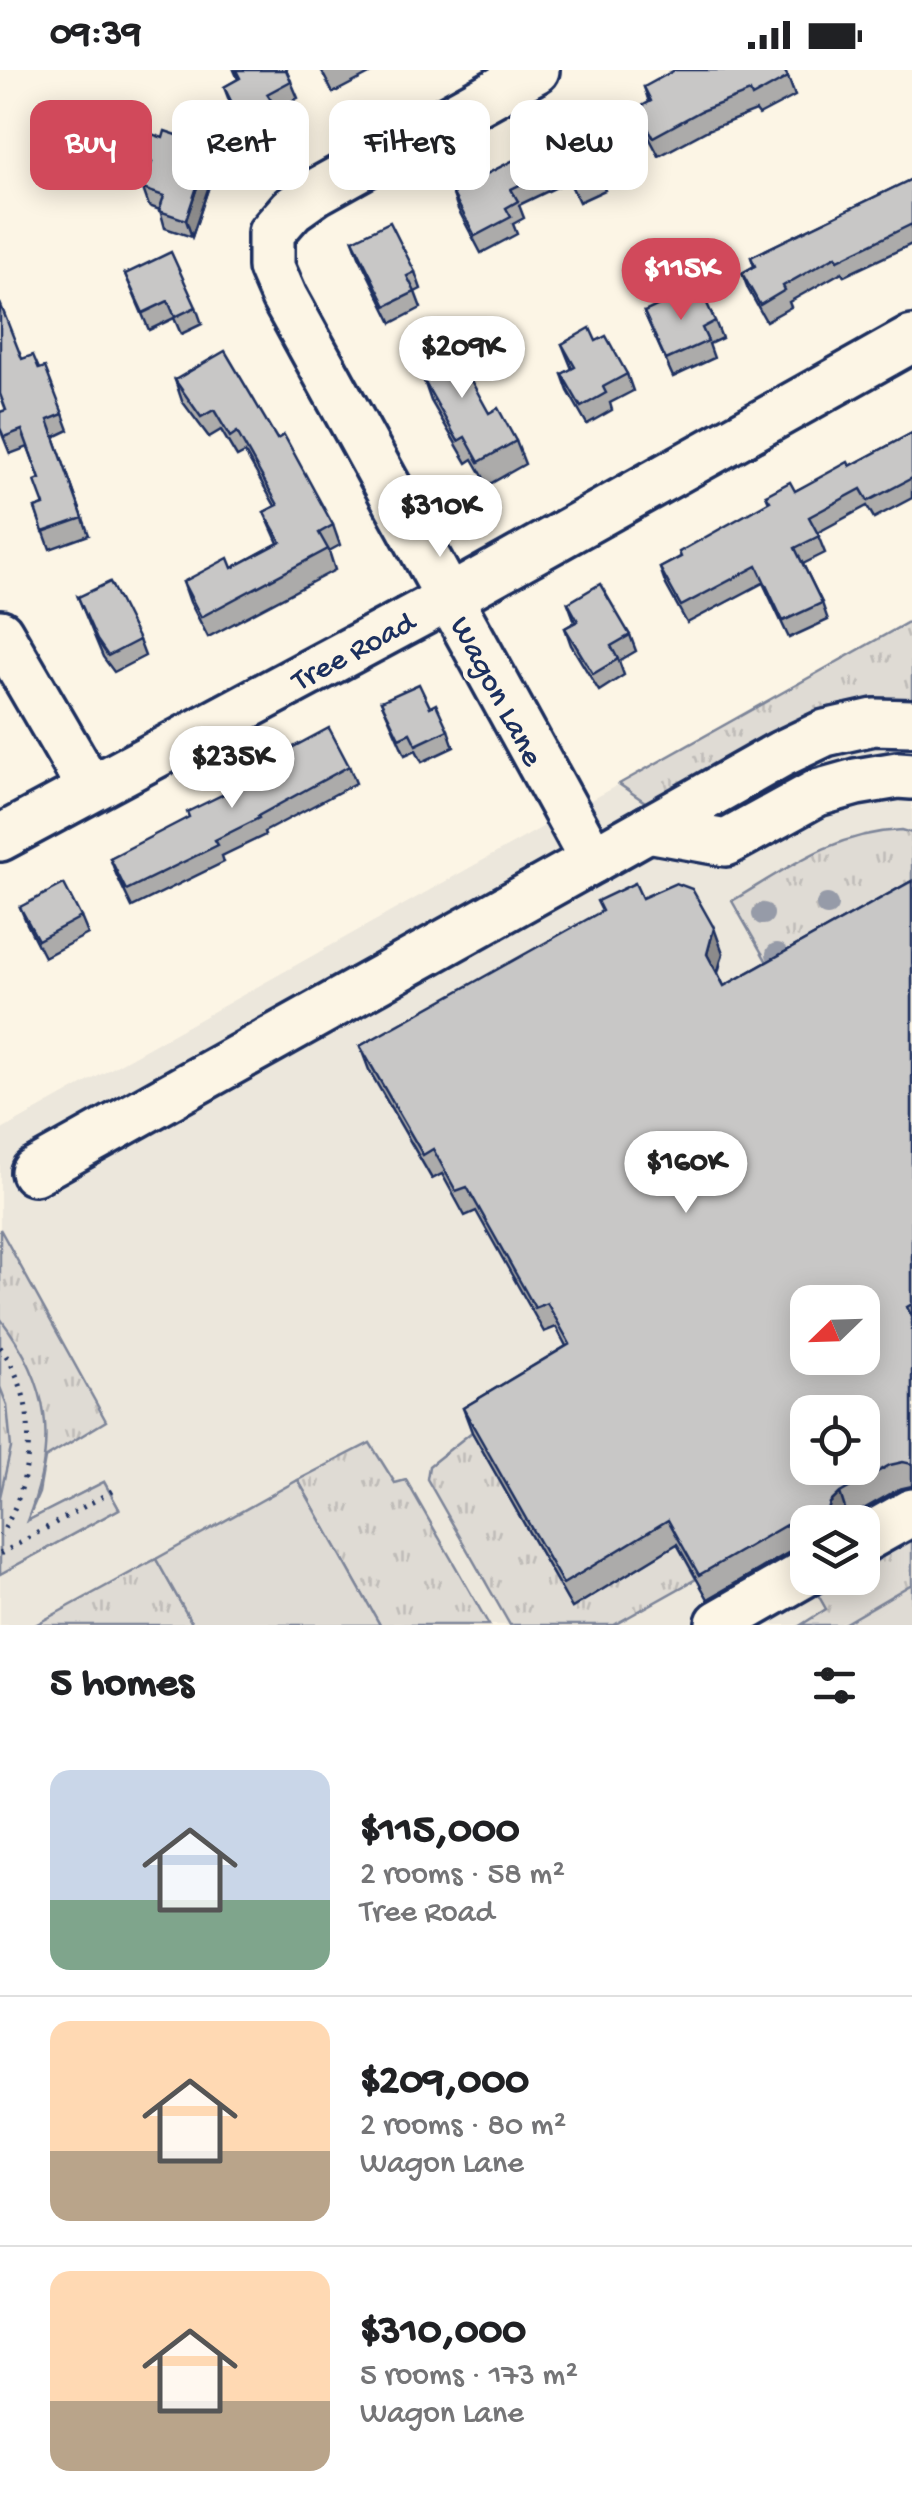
<!DOCTYPE html>
<html lang="en">
<head>
<meta charset="utf-8">
<style>
	:root { --surface:#fff; --page:#f2f2f2; --text:#202124; --muted:#757577; --line:#e0e0e0; --accent:#d1495b }
	body { margin:0; font-family:"Gochi Hand",sans-serif; background:var(--page); color:var(--text); height:100vh; display:flex; flex-direction:column; font-size:38px; white-space:nowrap }
	* { box-sizing:border-box; margin:0 }
	p { font-size:32px; color:var(--muted) }
	.icon { flex:none; width:55px; height:55px; fill:none; stroke:currentColor; stroke-width:2; stroke-linecap:round; stroke-linejoin:round }
	.map { position:relative; height:1555px; overflow:hidden }
	.details { display:flex; flex-direction:column; background:var(--surface); flex:1 }
	.details>* { flex:none }
	.guide { position:absolute; left:30px; top:30px; width:852px; height:90px; display:flex; gap:20px }
	.needle { width:65px; rotate:247deg }
	.controls { position:absolute; left:790px; top:1215px; display:grid; gap:20px }
	.controls a { display:grid; place-items:center; width:90px; height:90px; border-radius:20px; background:var(--surface); box-shadow:0 5px 25px #0003; font-size:50px }
	.price { position:absolute; translate:-50% -85px; padding:0 22px; border-radius:35px; background:#fff; color:#222; font-size:32px; line-height:65px; filter:drop-shadow(0 2px 5px #0008) }
	.price::after { content:''; position:absolute; left:50%; top:60px; width:30px; height:22px; margin-left:-15px; background:inherit; clip-path:polygon(0 0,100% 0,50% 100%) }
	.price.current { background:var(--accent); color:#fff }
	ul { padding:0; list-style:none }
	li { display:flex; align-items:center; gap:30px; height:250px; padding:0 50px }
	li+li { border-top:2px solid var(--line) }
	li span { display:grid; place-items:center; flex:none; width:280px; height:200px; border-radius:20px; color:#555 }
	li>.icon { margin-inline-start:auto }
	span .icon { width:120px; height:120px; fill:#fffc; stroke-width:1 }
	li b { font-size:42px }
	h2 { display:flex; justify-content:space-between; align-items:center; height:120px; padding:0 50px; font-size:42px }
	.chip { padding:0 35px; border-radius:20px; background:var(--surface); box-shadow:0 5px 25px #0003; font-size:35px; line-height:90px }
	.chip.current { background:var(--accent); color:#fff }
	.status { display:flex; justify-content:space-between; align-items:center; height:70px; padding:0 50px; background:var(--surface); direction:ltr }
	.status svg { height:28px; fill:currentColor }
	.map>svg:first-child { display:block }
	.built { fill:#ece7dc; fill-rule:evenodd }
	.grass { fill:url(#grass-tufts); stroke:#7d8599; stroke-width:2.5 }
	.park { fill:#dfdbd4; stroke:#7d8599; stroke-width:2.5 }
	.lines { fill:none; stroke-linecap:round; stroke-linejoin:round }
	.minor-casing { stroke:#1b2f5e; stroke-width:52 }
	.path { stroke:#1b2f5e; stroke-width:5; stroke-dasharray:2.5 8; stroke-linecap:butt }
	.minor { stroke:#fcf5e5; stroke-width:45 }
	.tree { fill:#969ba8 }
	.wall { fill:#acabaa; stroke:#1b2f5e; stroke-width:2.5 }
	.shaded-wall { fill:#8c8b8b; stroke:#1b2f5e; stroke-width:2.5 }
	.building { fill:#c8c7c6; stroke:#1b2f5e; stroke-width:2.5; fill-rule:evenodd }
	.labels { text-anchor:middle; stroke-width:9; stroke-linejoin:round; paint-order:stroke }
	.street-label { font-size:32px; fill:#1b2f5e; stroke:#fcf5e5 }
</style>
</head>
<body>
<div class="status"><b>09:39</b><svg viewBox="0 0 49 12"><path d="M0 12V9h3v3zM5 12V6h3v6zM10 12V3h3v9zM15 12V0h3v12zM26 1h20v11H26zM47 4h2v5h-2z"/></svg></div>
<div class="map">
<svg width="912" height="1555" viewBox="0 0 912 1555">
	<defs>
		<pattern id="grass-tufts" width="24" height="20" patternUnits="userSpaceOnUse" patternTransform="scale(2.5)"><rect width="24" height="20" fill="#dfdbd4"/><path d="M3 7l-1-3M5 7V3M7 7l1-3M15 17l-1-3M17 17v-4M19 17l1-3" fill="none" stroke="#bfbcb8"/></pattern>
	</defs>
	<rect width="100%" height="100%" fill="#fcf5e5"/>
	<filter id="ink" filterUnits="userSpaceOnUse"><feTurbulence type="fractalNoise" baseFrequency=".01" numOctaves="2"/><feDisplacementMap in="SourceGraphic" scale="20" xChannelSelector="R" yChannelSelector="G"/><feConvolveMatrix kernelMatrix="1 2 1 2 8 2 1 2 1" color-interpolation-filters="sRGB"/></filter>
	<g filter="url(#ink)">
		<!-- built -->
		<path class="built" d="M 912,550 L 912,1555 L 0,1555 L 0,1061 ZM 808,1232 L 862,1232 L 862,1288 L 808,1288 ZM 808,1342 L 862,1342 L 862,1398 L 808,1398 ZM 808,1452 L 862,1452 L 862,1508 L 808,1508 Z"/>
		<!-- grass -->
		<g class="grass">
			<polygon points="912,550 912,631 648,734 619,714"/>
			<path d="M 902,760 L 912,763 L 912,828 L 775,906 L 732,831 C 789,797 833,763 902,760 Z"/>
			<polygon points="0,1159 106,1351 45,1388 39,1423 27,1451 104,1412 119,1439 0,1504"/>
			<polygon points="472,1362 572,1538 677,1474 696,1509 614,1555 510,1555 427,1409 429,1396"/>
			<polygon points="370,1373 395,1413 406,1410 489,1555 380,1555 298,1410"/>
			<polygon points="912,1458 912,1555 801,1555 826,1539 812,1514 824,1508 862,1508 863,1486"/>
			<polygon points="156,1489 193,1555 35,1555"/>
		</g>
		<!-- park -->
		<g class="park">
			<path d="M 0,1248 C 51,1315 58,1374 27,1451 L 104,1412 L 119,1439 L 0,1504 L 0,1427 L 11,1378 L 7,1335 L 0,1317 Z"/>
			<polygon points="298,1410 380,1555 193,1555 156,1489"/>
			<polygon points="912,1514 912,1555 842,1555"/>
		</g>
		<g class="lines">
			<!-- minor casing -->
			<g class="minor-casing">
				<g id="minor">
					<polyline points="536,0 316,122 292,139 271,163 271,197 284,227 593,790 781,684 825,663 874,652 912,653"/>
					<polyline points="0,563 90,718"/>
					<polyline points="648,759 726,773 817,723 856,712 898,705 912,706"/>
					<polyline points="0,768 451,527 912,269"/>
					<polyline points="34,1102 593,790"/>
					<polyline points="862,1470 912,1442"/>
					<polyline points="719,1553 808,1502"/>
				</g>
			</g>
			<!-- path -->
			<g class="path">
				<path d="M 0,1277 C 41,1331 35,1411 0,1466"/>
				<polyline points="0,1484 112,1421"/>
			</g>
			<!-- minor -->
			<use href="#minor" class="minor"/>
		</g>
		<!-- trees -->
		<g class="tree">
			<circle cx="827" cy="835" r="11"/>
			<circle cx="763" cy="844" r="11"/>
			<circle cx="777" cy="884" r="11"/>
		</g>
		<!-- wall -->
		<g class="wall">
			<polygon points="234,0 286,0 298,28 274,40 277,47 253,59 243,59 230,33 224,17 238,9"/>
			<polygon points="321,0 377,0 333,23"/>
			<polygon points="788,7 795,26 759,45 756,41 708,60 659,86 644,58 637,39 649,32 644,17"/>
			<polygon points="618,73 624,90 598,102 605,120 579,132 569,111 519,135 524,148 513,154 517,164 481,183 458,139 452,122"/>
			<polygon points="137,87 204,89 203,93 205,93 211,110 192,167 165,158 160,140 149,136 143,119 147,105 143,104"/>
			<polygon points="912,109 912,174 844,206 842,202 789,232 791,237 766,251 748,219 742,203 754,196 751,187"/>
			<polygon points="353,170 415,202 421,219 415,222 421,238 392,253 359,186"/>
			<polygon points="125,204 196,237 202,254 181,264 174,248 149,260"/>
			<polygon points="644,242 715,251 722,268 709,274 714,288 673,307"/>
			<polygon points="596,271 627,304 633,321 610,333 612,340 587,354 568,321 562,304 572,299 562,274"/>
			<polygon points="414,282 489,343 516,371 525,394 488,415 473,389 467,393 431,331"/>
			<polygon points="22,289 39,299 63,344 69,360 54,367 89,465 50,479 35,438 44,435 40,409 28,377 10,384 0,359"/>
			<polygon points="175,310 277,369 333,455 340,475 329,481 335,500 208,567 190,532 183,512 232,498 278,473 264,442 275,436 245,383 237,387 221,360 209,367 182,331"/>
			<polygon points="912,363 912,428 874,448 867,436 817,463 825,483 803,494 822,533 828,550 789,568 763,513 687,553 666,515 660,498 680,487 769,432 766,425 795,421 850,396"/>
			<polygon points="78,527 139,570 145,586 114,602 103,587"/>
			<polygon points="568,533 630,565 636,581 619,591 624,605 599,621 571,575 565,558 575,552"/>
			<polygon points="381,631 430,637 448,660 454,677 422,692 416,680 405,685"/>
			<polygon points="349,696 356,713 264,762 265,765 222,786 224,792 132,837 116,804 110,788"/>
			<polygon points="912,811 912,1416 899,1419 848,1448 844,1452 808,1452 808,1476 795,1479 708,1529 677,1474 572,1538 472,1362 463,1338 566,1276 556,1257 544,1262 476,1141 465,1146 442,1104 432,1109 369,1000 360,976 642,828 723,883 718,903 724,916"/>
			<polygon points="20,837 81,847 88,864 44,887 27,854"/>
		</g>
		<!-- shaded-wall -->
		<g class="shaded-wall">
			<polygon points="198,72 204,89 198,106 192,89"/>
			<polygon points="205,93 211,110 192,167 186,150"/>
			<polygon points="714,858 723,883 716,908 707,884"/>
			<polygon points="840,1423 848,1448 844,1452 830,1452 827,1445 830,1433"/>
		</g>
		<!-- building -->
		<g class="building">
			<polygon points="236,0 286,0 291,11 267,24 271,30 247,43 237,43 224,17 240,8"/>
			<polygon points="675,0 784,0 788,7 752,27 750,22 701,41 653,67 637,39 651,31 644,17"/>
			<polygon points="602,40 618,73 591,86 599,103 573,115 563,94 511,119 518,131 506,138 511,147 475,166 452,122 537,78 534,71"/>
			<polygon points="165,61 198,72 192,89 205,93 186,150 159,141 164,126 143,119 152,92 137,87 146,62 163,68"/>
			<polygon points="912,109 912,154 838,190 836,186 783,216 785,220 760,235 742,203 755,196 751,187"/>
			<polygon points="390,152 415,202 407,206 415,222 386,236 353,170"/>
			<polygon points="171,182 196,237 175,247 168,231 143,243 125,204"/>
			<polygon points="699,216 715,251 702,258 708,271 666,290 644,242"/>
			<polygon points="0,233 22,289 33,285 39,299 45,297 63,344 48,350 83,448 43,462 35,438 44,435 35,411 40,409 22,360 4,367 0,358 0,342 6,340 0,324"/>
			<polygon points="590,258 596,271 606,266 627,304 603,317 606,323 581,337 562,304 575,297 562,274"/>
			<polygon points="447,267 489,343 498,338 516,371 479,392 465,367 458,371 423,309 426,307 414,282"/>
			<polygon points="225,281 277,369 284,365 333,455 319,463 328,479 201,547 183,512 228,488 232,498 281,472 264,442 278,435 237,362 230,367 214,340 201,347 175,310"/>
			<polygon points="912,363 912,408 868,431 861,419 809,447 819,466 795,478 822,533 783,551 757,496 681,536 660,498 681,487 679,482 770,431 766,425 790,412 795,421 848,392 850,396"/>
			<polygon points="110,512 139,570 108,586 97,570 78,527"/>
			<polygon points="600,514 630,565 611,576 618,589 593,604 565,558 578,551 568,533"/>
			<polygon points="419,614 430,637 436,634 448,660 416,675 410,663 399,668 381,631"/>
			<polygon points="329,658 349,696 258,746 259,748 215,770 218,775 126,820 110,788 189,747 187,742 279,697 277,693 289,686 286,681"/>
			<path d="M 912,811 L 912,1234 L 907,1237 L 912,1247 L 912,1394 L 903,1392 L 890,1395 L 840,1423 L 830,1433 L 827,1445 L 813,1452 L 808,1454 L 798,1452 L 786,1455 L 699,1505 L 668,1450 L 563,1514 L 463,1338 L 570,1274 L 547,1233 L 535,1238 L 467,1117 L 456,1121 L 433,1079 L 423,1085 L 360,976 L 602,841 L 597,831 L 635,813 L 642,828 L 676,813 L 692,819 L 714,858 L 707,884 L 724,916 ZM 808,1232 L 862,1232 L 862,1288 L 808,1288 ZM 808,1342 L 862,1342 L 862,1398 L 808,1398 Z"/>
			<polygon points="64,814 81,847 38,870 20,837"/>
		</g>
	</g>
	<g class="labels">
		<!-- street labels -->
		<g class="street-label">
			<text transform="translate(352 579) rotate(-28)" y="11">Tree Road</text>
			<text transform="translate(499 620) rotate(62)" y="11">Wagon Lane</text>
		</g>
	</g>
</svg>
<div class="controls">
<a><svg class="needle" viewBox="-14 -14 28 28"><path d="M0-13l5 13h-10z" fill="#e53935"/><path d="M0 13l5-13h-10z" fill="#757577"/></svg></a>
<a><svg class="icon" aria-label="locate" viewBox="0 0 24 24"><circle cx="12" cy="12" r="6"/><path d="M12 2v4M12 18v4M2 12h4M18 12h4"/></svg></a>
<a><svg class="icon" aria-label="layers" viewBox="0 0 24 24"><path d="M12 4l9 5-9 5-9-5zM3 14l9 5 9-5"/></svg></a>
</div>
<b class="price current" style="left:681px;top:253px">$115K</b>
<b class="price" style="left:462px;top:331px">$209K</b>
<b class="price" style="left:440px;top:490px">$310K</b>
<b class="price" style="left:232px;top:741px">$235K</b>
<b class="price" style="left:686px;top:1146px">$160K</b>
<div class="guide">
<a class="chip current">Buy</a>
<a class="chip">Rent</a>
<a class="chip">Filters</a>
<a class="chip">New</a>
</div>
</div>
<section class="details">
<h2>5 homes<svg class="icon" aria-label="filters" viewBox="0 0 24 24"><path d="M4 7h16M4 17h16"/><circle cx="9" cy="7" r="2"/><circle cx="15" cy="17" r="2"/></svg></h2>
<ul>
<li><span style="background:linear-gradient(#c9d6e8 65%,#7fa58c 0)"><svg class="icon" aria-label="home" viewBox="0 0 24 24"><path d="M3 11l9-7 9 7M6 9v11h12V9"/></svg></span><div><b>$115,000</b><p>2 rooms · 58 m²</p><p>Tree Road</p></div></li>
<li><span style="background:linear-gradient(#ffd9b3 65%,#b9a48a 0)"><svg class="icon" aria-label="home" viewBox="0 0 24 24"><path d="M3 11l9-7 9 7M6 9v11h12V9"/></svg></span><div><b>$209,000</b><p>2 rooms · 80 m²</p><p>Wagon Lane</p></div></li>
<li><span style="background:linear-gradient(#ffd9b3 65%,#b9a48a 0)"><svg class="icon" aria-label="home" viewBox="0 0 24 24"><path d="M3 11l9-7 9 7M6 9v11h12V9"/></svg></span><div><b>$310,000</b><p>5 rooms · 173 m²</p><p>Wagon Lane</p></div></li>
</ul>
</section>
</body>
</html>
